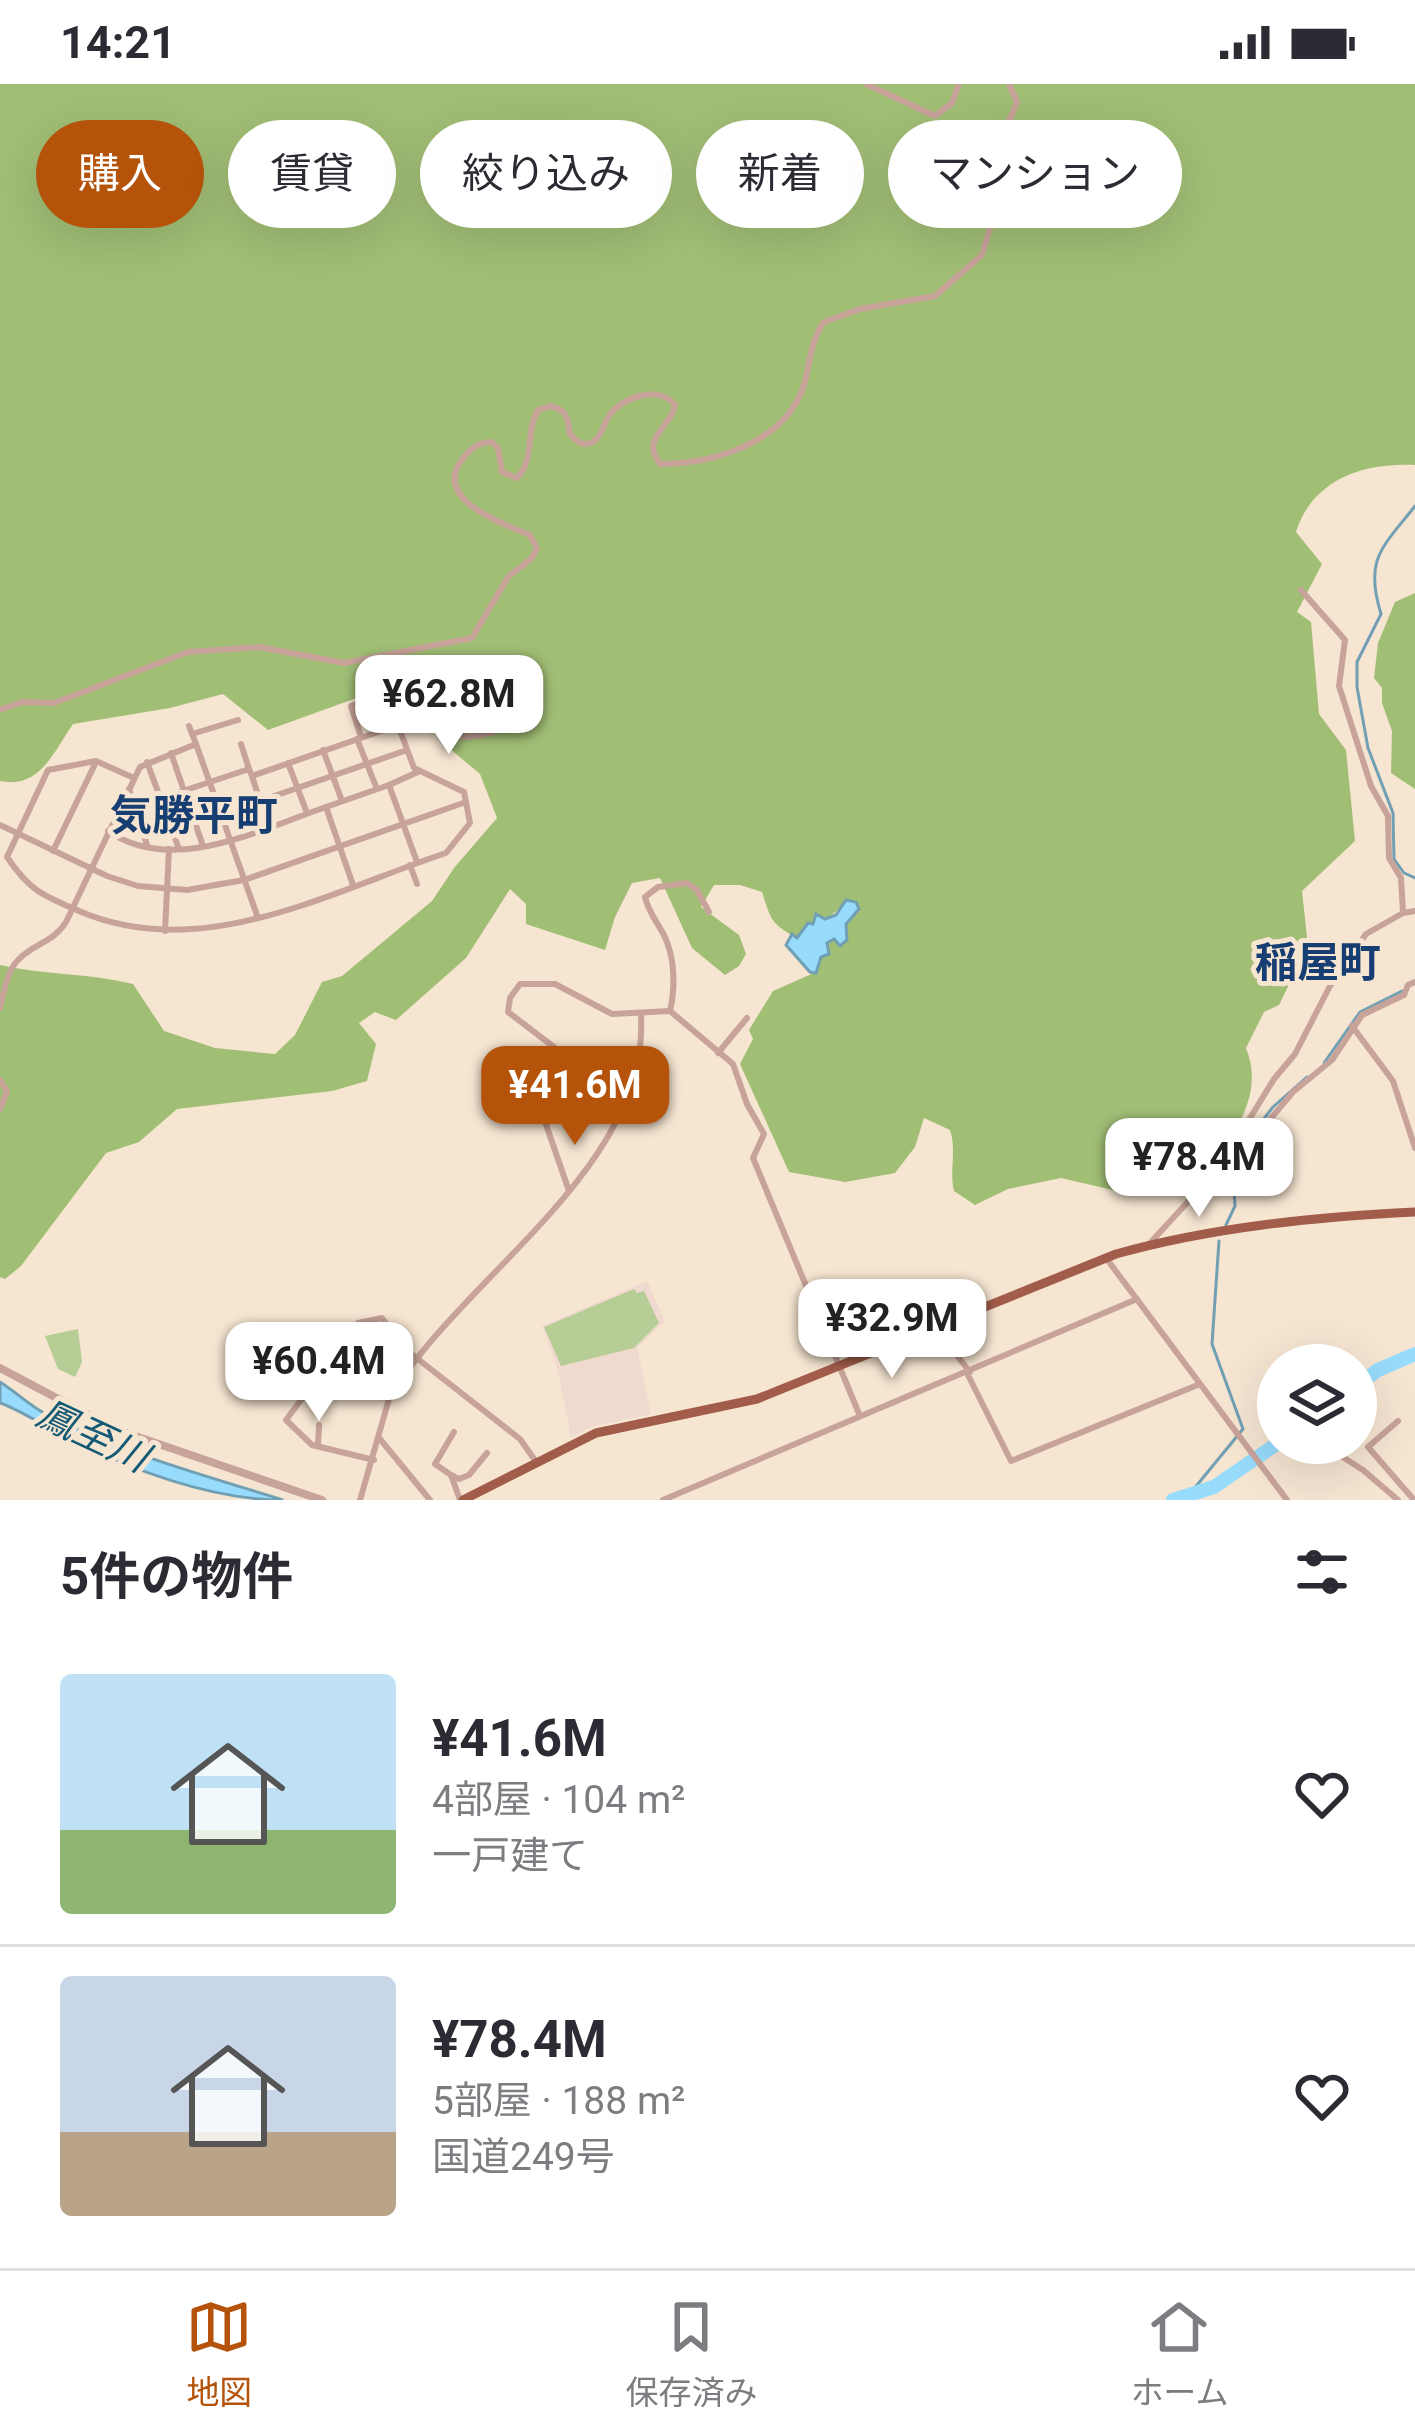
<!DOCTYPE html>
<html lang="ja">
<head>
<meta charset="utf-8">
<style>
	:root { --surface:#fff; --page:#f2f2f3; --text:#2b2b33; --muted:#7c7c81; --line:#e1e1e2; --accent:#b45309 }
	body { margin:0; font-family:Roboto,"Noto Sans JP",sans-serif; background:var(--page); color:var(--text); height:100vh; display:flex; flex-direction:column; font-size:45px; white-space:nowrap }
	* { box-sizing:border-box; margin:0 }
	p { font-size:39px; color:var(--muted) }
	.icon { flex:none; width:66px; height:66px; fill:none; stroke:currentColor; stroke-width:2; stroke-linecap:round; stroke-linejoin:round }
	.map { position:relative; height:1416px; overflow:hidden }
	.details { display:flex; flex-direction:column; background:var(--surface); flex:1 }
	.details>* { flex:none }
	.banner { position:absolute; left:36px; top:36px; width:1344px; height:108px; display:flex; gap:24px }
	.buttons { position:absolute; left:1257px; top:1260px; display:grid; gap:24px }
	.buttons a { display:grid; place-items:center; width:120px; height:120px; border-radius:50%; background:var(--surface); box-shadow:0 12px 48px #0002; font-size:60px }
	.price { position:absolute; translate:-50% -102px; padding:0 27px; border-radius:24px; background:#fff; color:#222; font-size:39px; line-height:78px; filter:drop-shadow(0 3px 6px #0008) }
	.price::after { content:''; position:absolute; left:50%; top:72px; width:36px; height:27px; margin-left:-18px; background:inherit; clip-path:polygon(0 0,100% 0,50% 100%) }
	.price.active { background:var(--accent); color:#fff }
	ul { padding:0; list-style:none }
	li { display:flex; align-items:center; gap:36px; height:300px; padding:0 60px }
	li+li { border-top:3px solid var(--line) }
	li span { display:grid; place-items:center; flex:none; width:336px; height:240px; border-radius:12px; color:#555 }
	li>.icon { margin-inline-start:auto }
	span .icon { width:144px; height:144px; fill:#fffc; stroke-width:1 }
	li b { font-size:51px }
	h2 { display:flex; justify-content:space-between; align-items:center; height:144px; padding:0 60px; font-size:51px }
	.tag { padding:0 42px; border-radius:54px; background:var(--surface); box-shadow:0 12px 48px #0002; font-size:42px; line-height:108px }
	.tag.active { background:var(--accent); color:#fff }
	.status { display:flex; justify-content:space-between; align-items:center; height:84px; padding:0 60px; background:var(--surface); direction:ltr }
	.status svg { height:33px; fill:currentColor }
	.menu { display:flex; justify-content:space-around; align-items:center; height:168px; border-top:3px solid var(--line); background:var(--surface); font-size:33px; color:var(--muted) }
	.menu a { display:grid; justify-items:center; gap:6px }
	.menu .active { color:var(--accent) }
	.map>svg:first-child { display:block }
	.education { fill:#f0d9ce }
	.green { fill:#b6cd95 }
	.forest { fill:#a1be75 }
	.water { fill:#98dcfd; stroke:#719fb4; stroke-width:3 }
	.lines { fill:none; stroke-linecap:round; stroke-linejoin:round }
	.stream { stroke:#719fb4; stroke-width:3 }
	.river { stroke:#98dcfd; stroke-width:14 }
	.minor { stroke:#c8a399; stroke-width:6 }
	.tertiary { stroke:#c8a399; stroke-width:8 }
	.trunk { stroke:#a25d4a; stroke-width:9 }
	.labels { text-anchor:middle; stroke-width:10; stroke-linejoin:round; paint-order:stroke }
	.water-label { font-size:39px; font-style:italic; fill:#155b76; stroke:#f6e5d1 }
	.quarter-label { font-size:42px; font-weight:bold; fill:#163e72; stroke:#f6e5d1 }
</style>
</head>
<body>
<div class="status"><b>14:21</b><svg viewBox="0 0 49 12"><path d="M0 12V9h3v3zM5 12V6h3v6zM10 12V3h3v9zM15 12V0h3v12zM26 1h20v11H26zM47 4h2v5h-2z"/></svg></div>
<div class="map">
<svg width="1415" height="1416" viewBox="0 0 1415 1416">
	<rect width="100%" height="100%" fill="#f6e5d1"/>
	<!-- education -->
	<polygon class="education" points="647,1197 665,1237 637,1264 651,1330 590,1343 571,1353 558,1286 542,1242"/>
	<!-- green -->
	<g class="green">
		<polygon points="634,1205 637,1209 644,1207 659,1239 634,1264 561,1282 544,1243"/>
		<polygon points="78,1245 82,1278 75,1293 58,1285 45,1252"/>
	</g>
	<!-- forest -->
	<g class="forest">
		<path d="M 0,0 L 1415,0 L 1415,381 C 1363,378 1312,396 1296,448 L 1322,480 L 1297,528 L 1311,538 L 1319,630 L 1346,666 L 1355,757 L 1302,807 L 1308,862 L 1279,921 L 1264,928 L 1246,964 C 1265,1010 1234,1050 1208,1088 L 1117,1107 L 1061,1094 L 1008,1105 L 975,1121 L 954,1107 C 949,1086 957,1067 950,1046 L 924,1034 L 915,1063 L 895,1089 L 845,1098 L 789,1088 L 740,980 L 753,955 L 749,946 L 773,907 L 816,888 L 827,860 L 834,855 L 839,861 L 846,840 L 839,825 L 825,836 L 816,831 L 813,840 L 796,854 C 771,838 772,839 762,808 L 740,801 L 714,801 L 701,823 L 739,851 L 746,870 L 739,882 L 725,891 L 692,864 L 660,794 L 632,799 L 615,833 L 605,866 L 526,840 L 526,820 L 510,805 L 466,874 L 396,936 L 375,928 L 359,939 L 376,960 L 367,997 L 332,1007 L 177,1025 L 139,1058 L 106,1069 L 21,1182 L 5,1195 L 0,1193 L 0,881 C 44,891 89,889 133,900 L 164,947 L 215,964 L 275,970 L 295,951 L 322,898 L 342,892 L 432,817 L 454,784 L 497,734 L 480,690 L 442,658 L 411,619 L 362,612 L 268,646 L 223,610 L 170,624 L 73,640 C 53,669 40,705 0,697 Z"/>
		<polygon points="1415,509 1415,705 1391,689 1392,647 1382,619 1382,604 1374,594 1378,559 1395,518"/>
	</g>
	<!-- water -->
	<g class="water">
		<polygon points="846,816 856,818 859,825 846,840 847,856 840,862 834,855 827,859 829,870 821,873 816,889 810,888 786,861 792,850 797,854 808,839 813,840 816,830 825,835 836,831"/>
		<path d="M 0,1298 C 16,1308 30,1322 46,1330 C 120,1369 204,1391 283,1416 C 213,1416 138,1388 75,1358 C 49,1346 27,1329 0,1319 Z"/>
	</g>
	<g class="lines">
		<!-- stream -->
		<g class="stream">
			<path d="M 1415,422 C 1382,464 1364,475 1381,530 L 1357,578 L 1357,603 L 1368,664 L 1393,729 L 1394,775 L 1404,789 L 1415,794"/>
			<polyline points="1324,979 1360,928 1402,907"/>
			<polyline points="1226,1141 1235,1122 1232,1076 1273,1023 1307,993"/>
			<polyline points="1188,1412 1243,1345 1212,1260 1219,1157"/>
		</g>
		<!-- river -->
		<g class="river">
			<polyline points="1356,1302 1378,1286 1415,1270"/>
			<polyline points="1173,1416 1214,1403 1278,1359"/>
		</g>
		<!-- minor -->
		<g class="minor">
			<polyline points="866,0 935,32 952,19 959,0"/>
			<polyline points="1301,506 1345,556 1339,602 1371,702 1388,732 1389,774 1401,794 1403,829"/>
			<path d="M 0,626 L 22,618 L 54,619 L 188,568 L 259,563 L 344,579 L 472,554 L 508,493 L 531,475 L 537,465 L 530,451 C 505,441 433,416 461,377 C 469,366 477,358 492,358 L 498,364 L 502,388 L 517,394 C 535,376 525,348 538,326 L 550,322 C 568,326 568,335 570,350 C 577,358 584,364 594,357 C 603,351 603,340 609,332 C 623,312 659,301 675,321 C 670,346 640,353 660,380 C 707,380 770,363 796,319 C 812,293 805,265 824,238 L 860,225 L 935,212 L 982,171 L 997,121 L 1001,57 L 1017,18 L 1009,0"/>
			<polyline points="189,642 196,660"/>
			<polyline points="192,650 238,636"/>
			<path d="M 361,653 L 351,622 C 385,609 422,633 450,652 C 476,656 502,646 526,637"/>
			<polyline points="357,655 377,705"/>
			<polyline points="241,660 249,685"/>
			<polyline points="323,666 342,717"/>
			<polyline points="171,669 203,762"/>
			<polyline points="147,678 179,765"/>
			<polyline points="288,679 307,729"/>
			<polyline points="252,692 268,743"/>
			<polyline points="129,705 147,761"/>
			<polyline points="260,717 407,666"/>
			<path d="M 117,729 L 249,685 L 252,692 L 398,641 L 414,684 L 464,708 L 470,739 L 446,769 C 329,808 202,880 79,827 C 42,811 30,807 7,773 L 48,686 L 96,677 L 134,694"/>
			<polyline points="0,741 107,792 138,802 187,806 244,796 466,718"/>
			<path d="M 108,747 C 173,792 261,745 326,723"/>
			<polyline points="53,767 96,678"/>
			<polyline points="417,778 389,701 420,687"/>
			<polyline points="410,781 417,800"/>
			<polyline points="353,801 326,723 389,701"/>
			<polyline points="165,847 169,765"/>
			<path d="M 0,924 C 4,908 7,887 18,876 C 34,859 53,859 66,838 L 140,683 L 196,660 L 258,834"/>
			<path d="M 670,927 C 675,906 675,879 667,858 C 661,842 649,831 645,813 L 658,803 L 687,799 L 697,806 L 709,828"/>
			<polyline points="1352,942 1393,997 1415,1064"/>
			<polyline points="718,969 747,934"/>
			<polyline points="0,996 7,1007 0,1025"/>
			<polyline points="1224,1082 1234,1078 1293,1008 1332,976 1362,931 1404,911 1408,901 1415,898"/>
			<polyline points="569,1107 541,1026 571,982 571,976 508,928 510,914 520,900 555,900 612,930 670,927 733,980 747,1020 764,1050 753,1074 860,1332"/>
			<polyline points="1150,1159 1220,1083 1274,995 1295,970 1330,902 1366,850 1403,829 1415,827"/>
			<polyline points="1106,1174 1287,1416"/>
			<polyline points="935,1244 970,1288"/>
			<polyline points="967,1289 1011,1377 1200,1300"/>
			<polyline points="1398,1337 1368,1363 1414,1416"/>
			<polyline points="454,1348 435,1380 451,1391 460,1416"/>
			<polyline points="380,1355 430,1416"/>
			<polyline points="1321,1359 1363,1386 1398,1416"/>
			<polyline points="318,1361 319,1341"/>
			<polyline points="374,1376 312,1361 286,1336 358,1239 382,1234 405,1265 520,1355 537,1379"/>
			<polyline points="451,1391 459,1395 469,1391 487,1369"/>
			<path d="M 360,1416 L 389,1315 C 460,1193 650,1086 641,931"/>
			<polyline points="663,1416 1137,1215"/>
		</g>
		<!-- tertiary -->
		<polyline class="tertiary" points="0,1284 115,1345 322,1416"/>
		<!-- trunk -->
		<path class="trunk" d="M 463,1416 L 596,1349 L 757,1315 L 1116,1170 C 1213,1143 1315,1133 1415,1128"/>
	</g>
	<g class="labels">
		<!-- water labels -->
		<g class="water-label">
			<text transform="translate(93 1351) rotate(25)" y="14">鳳至川</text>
		</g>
		<!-- quarter labels -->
		<g class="quarter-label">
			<text x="194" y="746">気勝平町</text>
			<text x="1318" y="893">稲屋町</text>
		</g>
	</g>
</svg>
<div class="buttons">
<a><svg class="icon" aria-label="layers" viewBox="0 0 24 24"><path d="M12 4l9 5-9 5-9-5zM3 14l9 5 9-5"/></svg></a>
</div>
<b class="price" style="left:449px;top:673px">¥62.8M</b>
<b class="price active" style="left:575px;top:1064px">¥41.6M</b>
<b class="price" style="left:1199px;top:1136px">¥78.4M</b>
<b class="price" style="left:892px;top:1297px">¥32.9M</b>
<b class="price" style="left:319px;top:1340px">¥60.4M</b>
<div class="banner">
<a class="tag active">購入</a>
<a class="tag">賃貸</a>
<a class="tag">絞り込み</a>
<a class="tag">新着</a>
<a class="tag">マンション</a>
</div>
</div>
<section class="details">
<h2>5件の物件<svg class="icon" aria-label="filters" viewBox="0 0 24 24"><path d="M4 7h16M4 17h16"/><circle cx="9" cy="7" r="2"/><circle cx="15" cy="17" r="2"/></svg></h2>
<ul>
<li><span style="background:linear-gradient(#bfe0f5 65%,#8fb573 0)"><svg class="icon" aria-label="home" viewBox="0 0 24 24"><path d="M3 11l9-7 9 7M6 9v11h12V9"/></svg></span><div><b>¥41.6M</b><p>4部屋 · 104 m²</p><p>一戸建て</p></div><svg class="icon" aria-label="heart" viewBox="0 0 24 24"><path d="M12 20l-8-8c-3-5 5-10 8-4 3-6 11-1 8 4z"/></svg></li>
<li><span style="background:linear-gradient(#c9d6e8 65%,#b9a48a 0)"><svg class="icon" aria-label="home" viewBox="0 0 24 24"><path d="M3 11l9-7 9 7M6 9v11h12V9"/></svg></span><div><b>¥78.4M</b><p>5部屋 · 188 m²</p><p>国道249号</p></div><svg class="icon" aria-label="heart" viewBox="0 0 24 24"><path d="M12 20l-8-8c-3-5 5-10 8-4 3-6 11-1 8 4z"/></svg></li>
</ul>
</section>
<nav class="menu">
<a class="active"><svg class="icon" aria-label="map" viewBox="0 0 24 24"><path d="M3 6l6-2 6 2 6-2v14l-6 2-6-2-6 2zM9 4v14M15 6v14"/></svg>地図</a>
<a><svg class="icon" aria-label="saved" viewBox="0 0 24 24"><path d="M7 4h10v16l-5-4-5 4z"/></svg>保存済み</a>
<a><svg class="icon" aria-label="home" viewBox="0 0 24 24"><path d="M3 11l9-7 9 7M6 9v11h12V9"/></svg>ホーム</a>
</nav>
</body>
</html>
